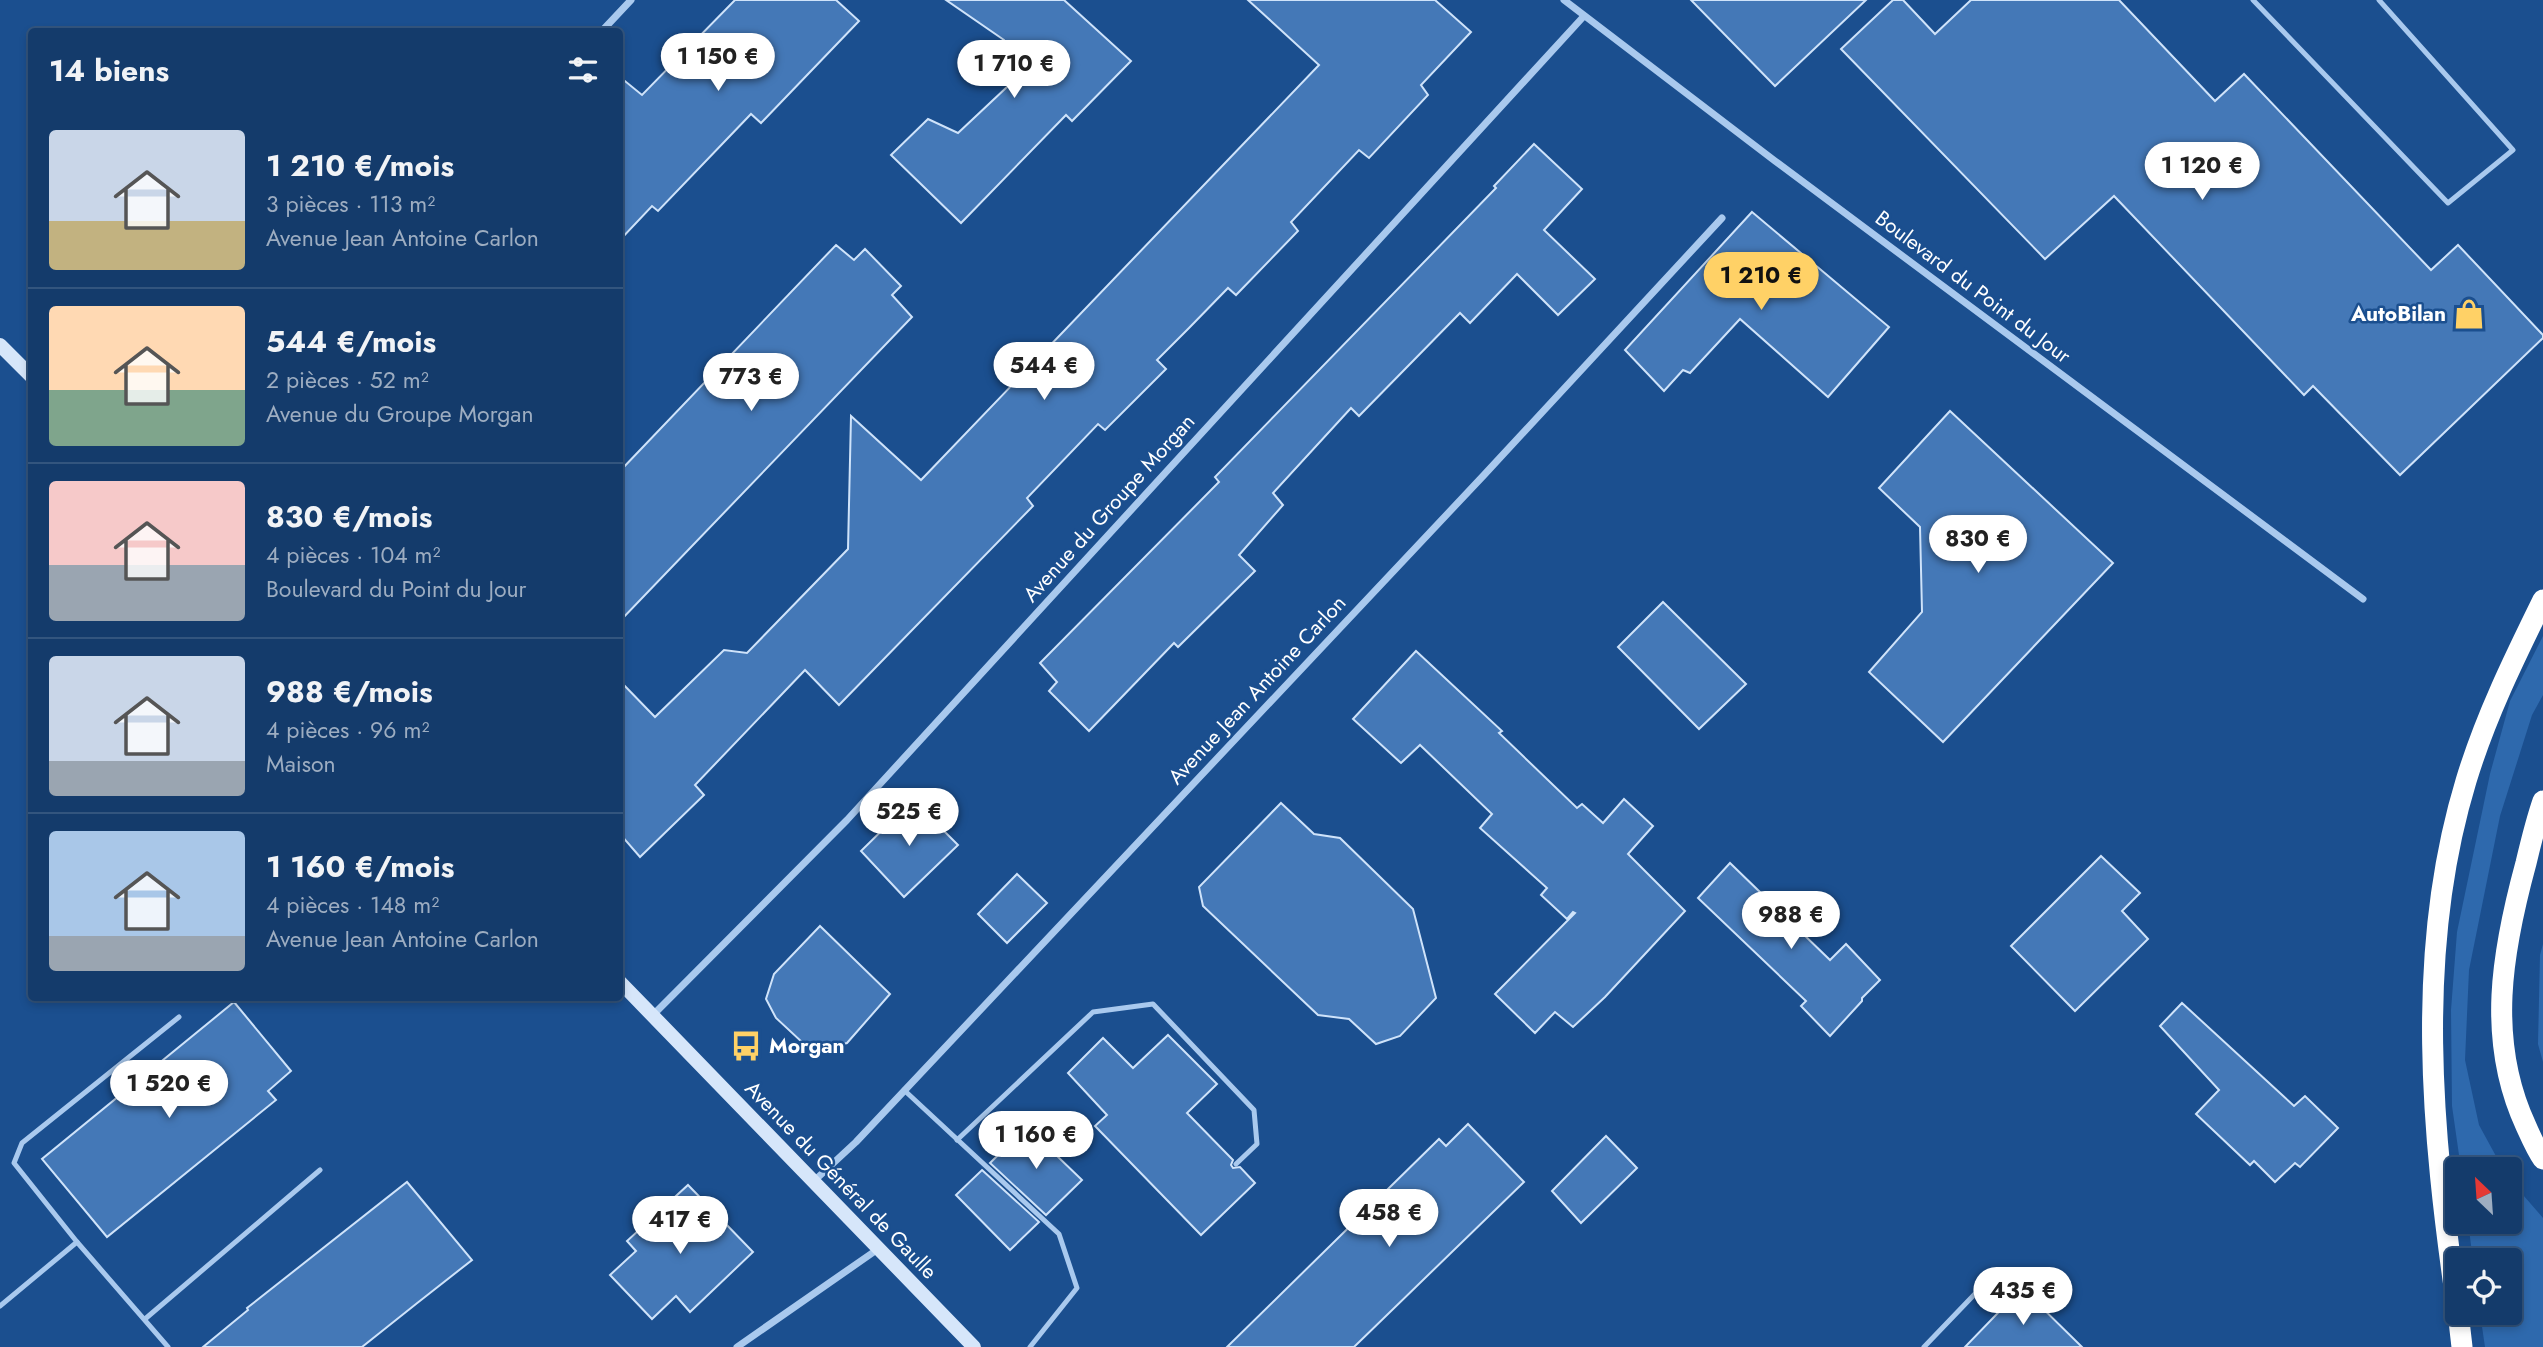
<!DOCTYPE html>
<html lang="fr">
<head>
<meta charset="utf-8">
<style>
	:root { --surface:#143b6b; --page:#1d4271; --text:#f1f3f6; --muted:#9dadc1; --line:#33557e; --accent:#ffd166 }
	body { margin:0; font-family:Jost,sans-serif; background:var(--page); color:var(--text); height:100vh; display:flex; flex-direction:column; font-size:26px; white-space:nowrap }
	* { box-sizing:border-box; margin:0 }
	p { font-size:23px; color:var(--muted) }
	.icon { flex:none; width:38px; height:38px; fill:none; stroke:currentColor; stroke-width:2; stroke-linecap:round; stroke-linejoin:round }
	.map { position:relative; flex:1; overflow:hidden }
	.panel { position:absolute; left:28px; top:28px; width:595px; height:973px; display:flex; flex-direction:column; background:var(--surface); border-radius:7px; box-shadow:0 4px 10px #0003,0 0 0 2px var(--line) }
	.panel>* { flex:none }
	.needle { width:46px; rotate:335deg }
	.fabs { position:absolute; left:2445px; top:1157px; display:grid; gap:14px }
	.fabs a { display:grid; place-items:center; width:77px; height:77px; border-radius:7px; background:var(--surface); box-shadow:0 4px 10px #0003,0 0 0 2px var(--line); font-size:35px }
	.price { position:absolute; translate:-50% -60px; padding:0 16px; border-radius:24px; background:#fff; color:#222; font-size:23px; line-height:46px; filter:drop-shadow(0 2px 4px #0008) }
	.price::after { content:''; position:absolute; left:50%; top:42px; width:21px; height:16px; margin-left:-10px; background:inherit; clip-path:polygon(0 0,100% 0,50% 100%) }
	.price.selected { background:var(--accent); color:#111 }
	ul { padding:0; list-style:none }
	li { display:flex; align-items:center; gap:21px; height:175px; padding:0 21px }
	li+li { border-top:2px solid var(--line) }
	li span { display:grid; place-items:center; flex:none; width:196px; height:140px; border-radius:7px; color:#555 }
	li>.icon { margin-inline-start:auto }
	span .icon { width:84px; height:84px; fill:#fffc; stroke-width:1 }
	li b { font-size:30px }
	h2 { display:flex; justify-content:space-between; align-items:center; height:84px; padding:0 21px; font-size:30px }
	.map>svg:first-child { display:block }
	.green { fill:#2e69ad }
	.building { fill:#4478b7; stroke:#cfe3fa; stroke-width:2 }
	.lines { fill:none; stroke-linecap:round; stroke-linejoin:round }
	.service { stroke:#a9c9ee; stroke-width:5 }
	.minor { stroke:#a9c9ee; stroke-width:7 }
	.secondary { stroke:#d6e6fa; stroke-width:14 }
	.motorway { stroke:#fff; stroke-width:21 }
	.labels { text-anchor:middle; stroke-width:5; stroke-linejoin:round; paint-order:stroke }
	.street-label { font-size:21px; fill:#fff; stroke:#1b4f8f }
	.poi-label { font-size:21px; font-weight:bold; fill:#fff; stroke:#1b4f8f; text-anchor:end }
</style>
</head>
<body>
<div class="map">
<svg width="2543" height="1347" viewBox="0 0 2543 1347">
	<rect width="100%" height="100%" fill="#1b4f8f"/>
	<!-- green -->
	<g class="green">
		<polygon points="2543,636 2543,695 2532,715 2500,816 2469,970 2465,1060 2479,1125 2503,1169 2461,1169 2452,1106 2451,1010 2457,932 2490,774 2510,701"/>
		<polygon points="2543,944 2543,1062 2538,1044 2540,955"/>
		<polygon points="2510,1180 2543,1218 2543,1347 2485,1347 2480,1313 2510,1312 2510,1260 2473,1260 2468,1222 2510,1222"/>
	</g>
	<!-- building -->
	<g class="building">
		<polygon points="735,0 836,0 859,21 761,123 751,114 658,211 652,206 620,240 620,77 642,95"/>
		<polygon points="946,0 1064,0 1131,61 1072,121 1066,115 961,223 891,155 928,119 958,133 1008,86 1004,40"/>
		<polygon points="1248,0 1435,0 1471,32 1421,85 1428,95 1369,158 1359,150 1291,222 1298,231 1236,295 1228,288 1189,328 1157,360 1166,369 1105,430 1098,424 1027,498 1033,506 839,705 805,670 695,785 704,795 640,857 620,834 620,681 655,717 724,650 747,653 848,549 851,416 921,480 1319,65"/>
		<polygon points="1691,0 1866,0 1775,86"/>
		<polygon points="1893,0 1903,0 1935,34 1971,0 2119,0 2215,101 2244,74 2431,270 2458,245 2543,335 2543,338 2400,475 2313,386 2304,395 2114,196 2045,259 1841,49"/>
		<polygon points="1534,144 1582,189 1544,230 1595,279 1558,315 1517,274 1470,323 1460,313 1359,416 1351,408 1273,493 1283,505 1239,555 1255,571 1178,647 1174,643 1089,731 1049,691 1057,682 1040,663 1219,482 1215,477 1496,188 1494,186"/>
		<polygon points="1752,212 1889,327 1828,397 1740,319 1690,373 1683,370 1664,391 1625,350"/>
		<polygon points="836,245 854,260 865,249 901,286 892,295 912,317 620,621 620,471"/>
		<polygon points="1950,411 2113,563 1943,742 1869,672 1922,612 1920,527 1879,488"/>
		<polygon points="1663,602 1746,684 1699,729 1618,647"/>
		<polygon points="1416,651 1502,731 1499,733 1577,808 1582,804 1603,823 1624,799 1653,826 1628,854 1685,911 1605,997 1573,1027 1555,1012 1535,1033 1495,994 1575,913 1573,912 1567,919 1541,895 1547,888 1480,828 1492,814 1420,745 1401,763 1353,719"/>
		<polygon points="913,800 958,845 904,897 861,851"/>
		<polygon points="1281,803 1314,834 1340,838 1413,909 1436,998 1400,1036 1376,1044 1349,1019 1318,1015 1203,906 1199,887"/>
		<polygon points="2101,856 2140,893 2122,911 2148,939 2075,1011 2011,946"/>
		<polygon points="1730,863 1830,960 1846,944 1880,980 1862,998 1862,1001 1830,1036 1801,1006 1806,1001 1698,898"/>
		<polygon points="1017,874 1047,903 1007,943 978,914"/>
		<polygon points="820,926 890,994 847,1043 818,1051 804,1044 776,1018 766,999 774,974"/>
		<polygon points="234,1002 291,1071 268,1091 276,1100 107,1237 42,1159"/>
		<polygon points="2182,1003 2294,1106 2305,1096 2338,1128 2300,1167 2295,1163 2275,1182 2254,1161 2250,1165 2196,1114 2219,1090 2160,1026"/>
		<polygon points="1168,1035 1217,1084 1187,1113 1233,1160 1231,1165 1233,1168 1240,1167 1255,1183 1201,1235 1095,1126 1107,1115 1068,1073 1103,1038 1133,1068"/>
		<polygon points="1468,1124 1524,1182 1354,1347 1227,1347 1439,1139 1446,1146"/>
		<polygon points="1027,1127 1082,1180 1046,1215 990,1163"/>
		<polygon points="1606,1136 1637,1168 1581,1223 1552,1191"/>
		<polygon points="982,1170 1039,1222 1010,1250 956,1195"/>
		<polygon points="407,1182 472,1260 416,1304 362,1347 203,1347 248,1310 247,1308"/>
		<polygon points="688,1185 753,1252 690,1312 676,1296 652,1319 610,1275 636,1251 627,1241"/>
		<polygon points="2022,1288 2082,1347 1965,1347"/>
	</g>
	<g class="lines">
		<!-- service -->
		<g class="service">
			<polyline points="2253,0 2448,203 2513,150 2379,0"/>
			<polyline points="904,1090 1059,1234 1077,1288 1030,1347"/>
			<polyline points="957,1140 1093,1012 1153,1004 1254,1110 1257,1144 1236,1164"/>
			<polyline points="77,1242 14,1163 22,1143 179,1017"/>
			<polyline points="0,1306 77,1242 168,1347"/>
			<polyline points="145,1319 320,1170"/>
			<polyline points="1924,1347 1994,1274"/>
		</g>
		<!-- minor -->
		<g class="minor">
			<polyline points="1564,0 1775,161 2363,599"/>
			<polyline points="601,32 631,0"/>
			<polyline points="653,1015 847,820 1584,16"/>
			<polyline points="814,1181 856,1142 1484,475 1722,218"/>
			<polyline points="737,1347 878,1249"/>
		</g>
		<!-- secondary -->
		<g class="secondary">
			<polyline points="0,345 32,377"/>
			<polyline points="620,982 974,1347"/>
		</g>
		<!-- motorway -->
		<g class="motorway">
			<path d="M 2543,801 C 2536,821 2531,842 2526,863 C 2502,951 2486,1040 2526,1126 C 2531,1137 2536,1149 2543,1159"/>
			<path d="M 2457,1308 C 2432,1134 2414,952 2466,781 C 2485,718 2514,659 2543,600"/>
			<polyline points="2458,1312 2462,1347"/>
		</g>
	</g>
	<!-- icons -->
	<defs>
		<g id="shop-bare" transform="scale(2.415)"><path d="M-5-2.5h2.3a2.7 3.5 0 0 1 5.4 0H5L5.5 6h-11ZM-1.5-2.5h3a1.5 2.3 0 0 0-3 0Z" fill="#ffd166" stroke="#1b4f8f" stroke-width="2.5" paint-order="stroke"/></g>
		<g id="bus-bare" transform="scale(2.415)"><path d="M-5-6H5V4H4V6H2V4H-2V6H-4V4H-5ZM-3.5-4V0h7V-4ZM-3.5 1.2v1.5H-2V1.2ZM2 1.2v1.5H3.5V1.2Z" fill="#ffd166" stroke="#1b4f8f" stroke-width="2.5" paint-order="stroke"/></g>
	</defs>
	<g fill-rule="evenodd">
		<use href="#shop-bare" x="2469" y="314"/>
		<use href="#bus-bare" x="746" y="1046"/>
	</g>
	<g class="labels">
		<!-- street labels -->
		<g class="street-label">
			<text transform="translate(1973 287) rotate(37)" y="7">Boulevard du Point du Jour</text>
			<text transform="translate(1109 508) rotate(-48)" y="7">Avenue du Groupe Morgan</text>
			<text transform="translate(1257 690) rotate(-47)" y="7">Avenue Jean Antoine Carlon</text>
			<text transform="translate(841 1180) rotate(46)" y="7">Avenue du Général de Gaulle</text>
		</g>
		<!-- poi labels -->
		<g class="poi-label">
			<text x="2446" y="321">AutoBilan</text>
			<text x="769" y="1053" text-anchor="start">Morgan</text>
		</g>
	</g>
</svg>
<div class="fabs">
<a><svg class="needle" viewBox="-14 -14 28 28"><path d="M0-13l5 13h-10z" fill="#e53935"/><path d="M0 13l5-13h-10z" fill="#9dadc1"/></svg></a>
<a><svg class="icon" aria-label="locate" viewBox="0 0 24 24"><circle cx="12" cy="12" r="6"/><path d="M12 2v4M12 18v4M2 12h4M18 12h4"/></svg></a>
</div>
<b class="price" style="left:718px;top:93px">1 150 €</b>
<b class="price" style="left:1014px;top:100px">1 710 €</b>
<b class="price" style="left:2202px;top:202px">1 120 €</b>
<b class="price selected" style="left:1761px;top:312px">1 210 €</b>
<b class="price" style="left:1044px;top:402px">544 €</b>
<b class="price" style="left:751px;top:413px">773 €</b>
<b class="price" style="left:1978px;top:575px">830 €</b>
<b class="price" style="left:909px;top:848px">525 €</b>
<b class="price" style="left:1791px;top:951px">988 €</b>
<b class="price" style="left:169px;top:1120px">1 520 €</b>
<b class="price" style="left:1036px;top:1171px">1 160 €</b>
<b class="price" style="left:1389px;top:1249px">458 €</b>
<b class="price" style="left:680px;top:1256px">417 €</b>
<b class="price" style="left:2023px;top:1327px">435 €</b>
<section class="panel">
<h2>14 biens<svg class="icon" aria-label="filters" viewBox="0 0 24 24"><path d="M4 7h16M4 17h16"/><circle cx="9" cy="7" r="2"/><circle cx="15" cy="17" r="2"/></svg></h2>
<ul>
<li><span style="background:linear-gradient(#c9d6e8 65%,#c2b280 0)"><svg class="icon" aria-label="home" viewBox="0 0 24 24"><path d="M3 11l9-7 9 7M6 9v11h12V9"/></svg></span><div><b>1 210 €/mois</b><p>3 pièces · 113 m²</p><p>Avenue Jean Antoine Carlon</p></div></li>
<li><span style="background:linear-gradient(#ffd9b3 60%,#7fa58c 0)"><svg class="icon" aria-label="home" viewBox="0 0 24 24"><path d="M3 11l9-7 9 7M6 9v11h12V9"/></svg></span><div><b>544 €/mois</b><p>2 pièces · 52 m²</p><p>Avenue du Groupe Morgan</p></div></li>
<li><span style="background:linear-gradient(#f6c9c9 60%,#9aa5b1 0)"><svg class="icon" aria-label="home" viewBox="0 0 24 24"><path d="M3 11l9-7 9 7M6 9v11h12V9"/></svg></span><div><b>830 €/mois</b><p>4 pièces · 104 m²</p><p>Boulevard du Point du Jour</p></div></li>
<li><span style="background:linear-gradient(#c9d6e8 75%,#9aa5b1 0)"><svg class="icon" aria-label="home" viewBox="0 0 24 24"><path d="M3 11l9-7 9 7M6 9v11h12V9"/></svg></span><div><b>988 €/mois</b><p>4 pièces · 96 m²</p><p>Maison</p></div></li>
<li><span style="background:linear-gradient(#a9c7e8 75%,#9aa5b1 0)"><svg class="icon" aria-label="home" viewBox="0 0 24 24"><path d="M3 11l9-7 9 7M6 9v11h12V9"/></svg></span><div><b>1 160 €/mois</b><p>4 pièces · 148 m²</p><p>Avenue Jean Antoine Carlon</p></div></li>
</ul>
</section>
</div>
</body>
</html>
